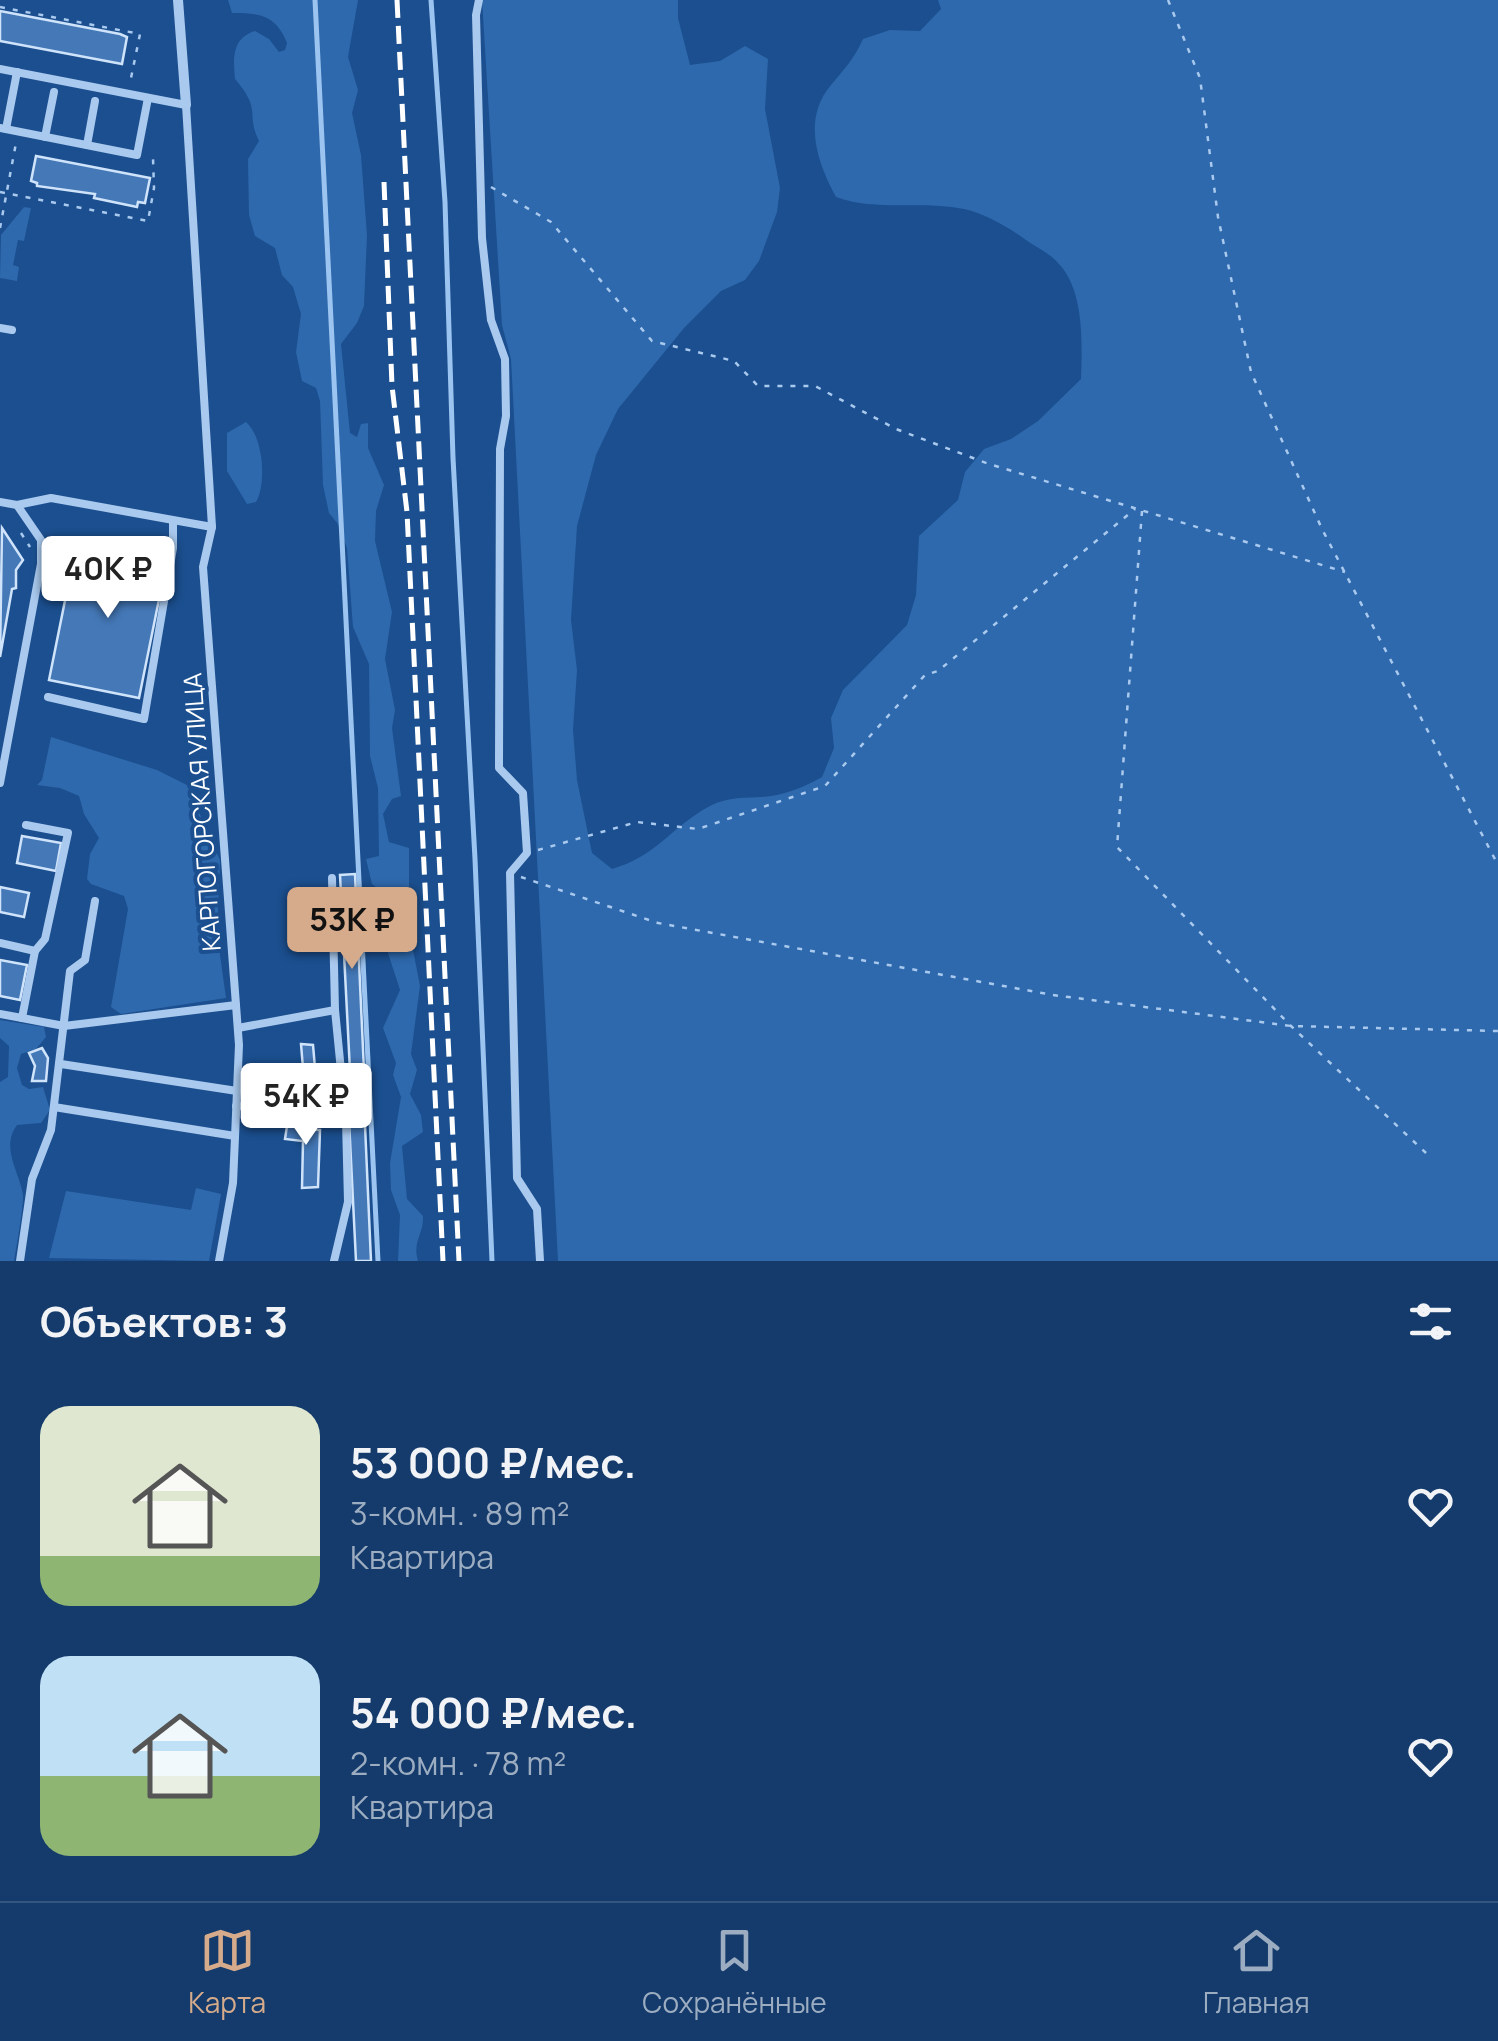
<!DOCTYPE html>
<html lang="ru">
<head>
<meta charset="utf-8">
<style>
	:root { --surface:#143b6b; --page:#214673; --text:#f1f3f6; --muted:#9dadc1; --line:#33557e; --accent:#d6ab8b }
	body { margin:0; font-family:Manrope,sans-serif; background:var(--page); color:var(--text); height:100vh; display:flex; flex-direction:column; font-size:38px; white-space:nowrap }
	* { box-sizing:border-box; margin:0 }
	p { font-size:32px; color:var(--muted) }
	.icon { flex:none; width:55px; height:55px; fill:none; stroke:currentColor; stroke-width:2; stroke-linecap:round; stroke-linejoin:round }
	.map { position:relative; height:1261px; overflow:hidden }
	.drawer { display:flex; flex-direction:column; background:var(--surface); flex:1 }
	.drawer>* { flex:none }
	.price { position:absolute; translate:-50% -85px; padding:0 22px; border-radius:10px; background:#fff; color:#222; font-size:32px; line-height:65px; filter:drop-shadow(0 2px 5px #0008) }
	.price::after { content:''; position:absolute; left:50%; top:60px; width:30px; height:22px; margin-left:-15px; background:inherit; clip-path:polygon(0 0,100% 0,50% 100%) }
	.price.on { background:var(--accent); color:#111 }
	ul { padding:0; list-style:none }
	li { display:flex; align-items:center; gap:30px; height:250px; padding:0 40px }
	li span { display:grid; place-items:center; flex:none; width:280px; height:200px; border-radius:30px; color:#555 }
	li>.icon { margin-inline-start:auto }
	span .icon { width:120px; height:120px; fill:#fffc; stroke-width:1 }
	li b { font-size:42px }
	h2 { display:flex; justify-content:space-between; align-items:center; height:120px; padding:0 40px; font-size:42px }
	.dock { display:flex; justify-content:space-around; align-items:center; height:140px; border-top:2px solid var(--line); background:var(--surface); font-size:28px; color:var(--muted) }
	.dock a { display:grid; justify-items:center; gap:5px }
	.dock .on { color:var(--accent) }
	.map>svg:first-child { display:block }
	.green { fill:#2e69ad }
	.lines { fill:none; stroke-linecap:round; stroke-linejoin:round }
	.stream { stroke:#9cc4f0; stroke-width:5 }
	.building { fill:#4478b7; stroke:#cfe3fa; stroke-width:2.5 }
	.path { stroke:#a9c9ee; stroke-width:2.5; stroke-dasharray:5 8; stroke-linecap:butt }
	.lane { stroke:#a9c9ee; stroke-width:8 }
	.street { stroke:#a9c9ee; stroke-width:10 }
	.rail { stroke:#fff; stroke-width:5; stroke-dasharray:18 8; stroke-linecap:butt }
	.labels { text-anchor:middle; stroke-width:8; stroke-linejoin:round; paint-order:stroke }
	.street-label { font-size:25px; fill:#fff; stroke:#1b4f8f }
</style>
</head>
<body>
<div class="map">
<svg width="1498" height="1261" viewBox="0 0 1498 1261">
	<rect width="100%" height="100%" fill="#1b4f8f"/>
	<!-- green -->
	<g class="green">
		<path d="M 228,0 L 358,0 L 348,57 L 358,90 L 352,113 L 361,155 L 367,235 L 364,306 L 357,323 L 341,344 L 350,433 L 357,437 L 361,424 L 368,423 L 368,448 L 384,485 L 376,511 L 375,541 L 392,612 L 385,659 L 395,710 L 392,728 L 401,796 L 392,799 L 383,814 L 389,842 L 409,848 L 409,929 L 420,986 L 411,1054 L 417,1070 L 410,1094 L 421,1115 L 423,1132 L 402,1146 L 407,1199 L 423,1216 C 424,1234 412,1241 418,1261 L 398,1261 L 400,1215 L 391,1190 L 390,1163 L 401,1097 L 393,1075 L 396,1063 L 383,1028 L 400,990 L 388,953 L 391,916 L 383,893 L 372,884 L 366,859 L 379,856 L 378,788 L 370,756 L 369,664 L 353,627 L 347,548 L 338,524 L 329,513 L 323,485 L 320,401 L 316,388 L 302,381 L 296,352 L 301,314 L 293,287 L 282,275 L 275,248 L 255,236 L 249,215 L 248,159 L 259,141 C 245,112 263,112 235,79 C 233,58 232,38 255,31 L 269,39 L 279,52 L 285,50 L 287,43 C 276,15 260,13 232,13 Z"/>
		<path d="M 482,0 L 678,0 L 678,18 L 690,65 L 720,61 L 745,46 L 768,59 L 765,109 L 780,188 L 777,212 L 759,261 L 745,280 L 721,291 L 684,328 L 618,409 L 596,455 L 577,526 L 571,620 L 577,670 L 573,730 L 577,780 L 592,853 L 612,869 C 657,856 672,826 710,806 C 731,795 749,799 771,796 C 790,793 806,786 822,777 L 834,748 L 831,718 L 843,690 L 907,625 L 916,595 L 919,536 L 958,500 L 965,472 L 984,449 L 1011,439 L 1038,421 L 1081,379 C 1082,344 1085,289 1057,262 C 1049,253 1036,247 1026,240 C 1008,227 986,214 964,209 C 921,200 877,212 836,197 C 817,162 802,119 831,85 C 845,68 854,59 863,39 L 890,30 L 920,31 L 941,9 L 938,0 L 1498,0 L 1498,1261 L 558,1261 L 511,359 L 502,325 Z"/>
		<polygon points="24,207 31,208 24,241 18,240 13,265 19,267 17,281 0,278 1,235"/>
		<path d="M 246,422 C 263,436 267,483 256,502 L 247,504 L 227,471 L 227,433 Z"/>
		<polygon points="51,737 157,770 187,785 220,860 217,933 226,998 121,1014 111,1007 128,909 124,896 91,884 87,879 90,854 99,838 84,814 79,796 60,788 37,785 42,780"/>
		<path d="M 0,1020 L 44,1027 L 46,1037 L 36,1049 L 21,1054 L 17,1068 L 22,1085 L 29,1089 L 43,1087 L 50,1110 L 41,1123 L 17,1125 C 0,1147 20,1173 23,1195 C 24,1204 16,1250 14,1261 L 0,1261 L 0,1082 L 8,1077 L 9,1046 L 0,1038 Z"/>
		<polygon points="196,1188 221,1194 209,1261 49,1258 66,1191 191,1210"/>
	</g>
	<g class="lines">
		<!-- stream -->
		<g class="stream">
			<polyline points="315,0 378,1261"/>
			<polyline points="431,0 445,202 453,458 475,859 492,1261"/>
		</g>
	</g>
	<!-- building -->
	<g class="building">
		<polygon points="0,11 120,34 127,37 122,64 0,41"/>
		<polygon points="36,156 150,178 145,203 138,202 137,207 94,198 95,194 37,186 37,183 31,181"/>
		<polygon points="2,528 23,560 16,570 16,588 12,589 0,657"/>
		<polygon points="102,545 144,554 143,560 166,565 139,698 49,680 76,546 100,551"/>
		<polygon points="22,836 61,843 56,871 17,863"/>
		<polygon points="355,874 364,1071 350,1071 340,875"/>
		<polygon points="0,887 29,893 24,917 0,912"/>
		<polygon points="0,960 27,965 20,1000 0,996"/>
		<polygon points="301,1044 313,1045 315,1068 303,1068"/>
		<polygon points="42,1048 48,1058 46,1081 32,1081 35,1066 29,1053"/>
		<polygon points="347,1080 363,1080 371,1261 356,1261"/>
		<polygon points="289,1113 305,1114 303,1129 320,1130 318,1187 302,1188 303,1141 285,1139"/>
	</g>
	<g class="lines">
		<!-- path -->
		<g class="path">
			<polyline points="1168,0 1200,78 1218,217 1251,372 1322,529 1498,865"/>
			<polyline points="0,7 140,34 130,83"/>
			<polyline points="491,187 551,222 652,341 734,361 758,386 815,386 896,429 989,464 1345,572"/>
			<polyline points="0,192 148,221 154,188 153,158 148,157"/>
			<polyline points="0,228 16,143"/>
			<polyline points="1142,511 1117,847 1291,1026 1426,1153"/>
			<polyline points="21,533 30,547"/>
			<polyline points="538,850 637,822 698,829 825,786 925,675 938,671 1135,509"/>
			<polyline points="521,877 658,923 1053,995 1291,1026 1498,1031"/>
		</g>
		<!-- lane -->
		<g class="lane">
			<polyline points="479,0 476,15 482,238 491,320 505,359 506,416 500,449 499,768 523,793 527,853 510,873 517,1178 537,1209 540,1261"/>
			<polyline points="0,69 186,105 212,527 203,567 239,1045 233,1183 219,1261"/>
			<polyline points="0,128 137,155 148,98"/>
			<polyline points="6,129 17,72"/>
			<polyline points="45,137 54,92"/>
			<polyline points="87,145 95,101"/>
			<polyline points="0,328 12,330"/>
			<polyline points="0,502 17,505 41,540 41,564 0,783"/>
			<polyline points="17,505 51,498 212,527"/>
			<polyline points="48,697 144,719 173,548 173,521"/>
			<polyline points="26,825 68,833 45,939 35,951"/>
			<polyline points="332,878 335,1010 346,1121 348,1202 334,1261"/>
			<polyline points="0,943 35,951 22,1018 0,1014"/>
			<polyline points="22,1018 64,1026 236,1005"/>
			<polyline points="238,1028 335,1010"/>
			<polyline points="61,1064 237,1091"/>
			<polyline points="236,1106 315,1109 346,1121"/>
			<polyline points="54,1107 235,1136"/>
			<polyline points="20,1261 32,1179 51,1130 70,971 85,960 95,901"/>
		</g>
		<!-- street -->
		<polyline class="street" points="178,0 186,105"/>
		<!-- rail -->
		<g class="rail">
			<polyline points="397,0 459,1261"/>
			<polyline points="384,182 392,386 407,512 443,1261"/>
		</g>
	</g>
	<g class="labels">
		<!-- street labels -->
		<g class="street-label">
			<text transform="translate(202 812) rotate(-94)" y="9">КАРПОГОРСКАЯ УЛИЦА</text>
		</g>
	</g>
</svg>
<b class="price" style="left:108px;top:621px">40K ₽</b>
<b class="price on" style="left:352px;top:972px">53K ₽</b>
<b class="price" style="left:306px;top:1148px">54K ₽</b>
</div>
<section class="drawer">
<h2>Объектов: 3<svg class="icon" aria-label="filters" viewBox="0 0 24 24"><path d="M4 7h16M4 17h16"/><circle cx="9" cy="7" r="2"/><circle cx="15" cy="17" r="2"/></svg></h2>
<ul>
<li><span style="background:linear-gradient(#dfe7d0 75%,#8fb573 0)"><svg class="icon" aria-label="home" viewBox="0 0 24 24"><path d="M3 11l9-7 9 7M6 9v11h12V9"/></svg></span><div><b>53 000 ₽/мес.</b><p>3-комн. · 89 m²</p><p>Квартира</p></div><svg class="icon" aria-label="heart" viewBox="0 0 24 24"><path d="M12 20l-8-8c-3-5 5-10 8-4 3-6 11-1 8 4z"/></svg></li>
<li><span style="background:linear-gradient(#bfe0f5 60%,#8fb573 0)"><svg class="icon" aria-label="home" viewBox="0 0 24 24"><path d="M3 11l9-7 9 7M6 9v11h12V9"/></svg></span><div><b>54 000 ₽/мес.</b><p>2-комн. · 78 m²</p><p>Квартира</p></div><svg class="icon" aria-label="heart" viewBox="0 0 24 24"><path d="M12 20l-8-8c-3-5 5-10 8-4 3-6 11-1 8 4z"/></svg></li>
</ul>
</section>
<nav class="dock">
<a class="on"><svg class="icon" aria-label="map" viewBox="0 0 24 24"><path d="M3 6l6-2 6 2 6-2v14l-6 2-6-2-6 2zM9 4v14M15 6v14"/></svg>Карта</a>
<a><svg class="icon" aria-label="saved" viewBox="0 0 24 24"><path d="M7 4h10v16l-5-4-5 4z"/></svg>Сохранённые</a>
<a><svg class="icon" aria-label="home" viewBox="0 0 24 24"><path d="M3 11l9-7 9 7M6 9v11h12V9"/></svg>Главная</a>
</nav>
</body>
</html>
